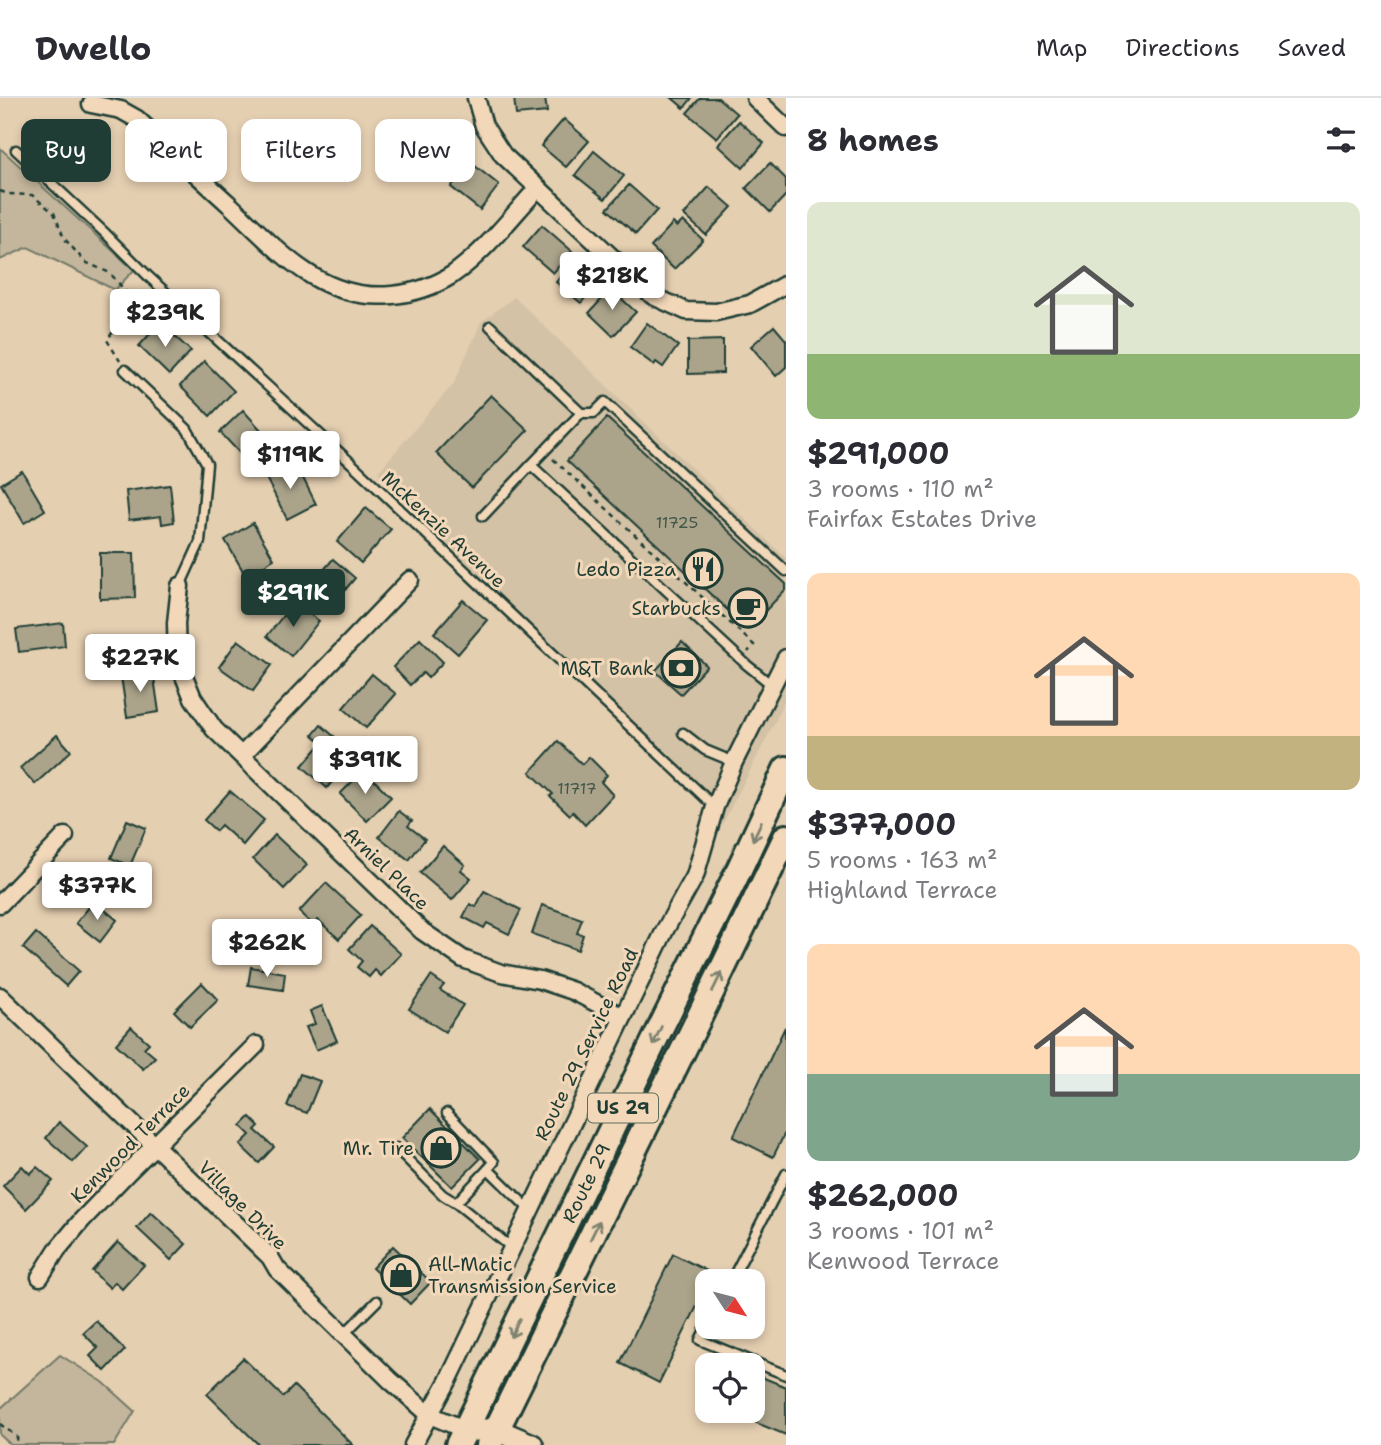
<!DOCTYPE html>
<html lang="en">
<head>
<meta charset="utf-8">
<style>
	:root { --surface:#fff; --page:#f7f7f7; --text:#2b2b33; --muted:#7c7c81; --line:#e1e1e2; --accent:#1f3d34 }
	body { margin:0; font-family:"Shantell Sans",sans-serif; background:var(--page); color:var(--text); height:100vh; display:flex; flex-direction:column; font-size:26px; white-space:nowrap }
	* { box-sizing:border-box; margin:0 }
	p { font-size:23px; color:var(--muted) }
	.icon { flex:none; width:38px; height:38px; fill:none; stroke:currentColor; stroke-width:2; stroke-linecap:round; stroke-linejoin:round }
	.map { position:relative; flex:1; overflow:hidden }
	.sheet { display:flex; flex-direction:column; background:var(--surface); width:595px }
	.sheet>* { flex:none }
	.guide { position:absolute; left:21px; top:21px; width:660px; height:63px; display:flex; gap:14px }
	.needle { width:46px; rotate:126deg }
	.fabs { position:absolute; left:695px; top:1171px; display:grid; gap:14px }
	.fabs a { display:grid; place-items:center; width:70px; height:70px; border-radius:14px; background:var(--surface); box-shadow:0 4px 10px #0003; font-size:35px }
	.price { position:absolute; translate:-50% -60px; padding:0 16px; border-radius:7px; background:#fff; color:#222; font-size:23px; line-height:46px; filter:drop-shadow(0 2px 4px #0008) }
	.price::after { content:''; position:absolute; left:50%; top:42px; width:21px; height:16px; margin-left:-10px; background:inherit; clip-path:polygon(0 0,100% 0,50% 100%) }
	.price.on { background:var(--accent); color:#fff }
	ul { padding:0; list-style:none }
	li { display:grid; align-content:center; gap:14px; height:371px; padding:0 21px }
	li span { display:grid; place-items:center; height:217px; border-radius:14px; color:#555 }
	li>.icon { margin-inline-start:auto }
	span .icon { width:126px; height:126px; fill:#fffc; stroke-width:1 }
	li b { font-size:30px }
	h2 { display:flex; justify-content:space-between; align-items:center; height:84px; padding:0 21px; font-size:30px }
	.tag { padding:0 24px; border-radius:14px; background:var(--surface); box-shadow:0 4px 10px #0003; font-size:24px; line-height:63px }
	.tag.on { background:var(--accent); color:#fff }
	header { display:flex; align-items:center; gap:42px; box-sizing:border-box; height:98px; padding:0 35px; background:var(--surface); border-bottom:2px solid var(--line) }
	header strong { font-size:33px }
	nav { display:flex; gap:38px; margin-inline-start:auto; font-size:24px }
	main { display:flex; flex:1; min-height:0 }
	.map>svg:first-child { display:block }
	.built { fill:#d4c2a6 }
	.green { fill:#c4b69c; stroke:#727a68; stroke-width:2 }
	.building { fill:#aba48b; stroke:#1f3d34; stroke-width:2 }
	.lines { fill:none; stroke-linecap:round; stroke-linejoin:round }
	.lane-casing { stroke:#1f3d34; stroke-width:13 }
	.street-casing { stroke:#1f3d34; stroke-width:21 }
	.secondary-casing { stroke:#1f3d34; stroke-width:26 }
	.primary-casing { stroke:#1f3d34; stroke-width:30 }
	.path { stroke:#1f3d34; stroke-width:2.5; stroke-dasharray:5 5; stroke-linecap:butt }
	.lane { stroke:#f2d8b9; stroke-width:8 }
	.street { stroke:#f2d8b9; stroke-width:16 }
	.secondary { stroke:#f2d8b9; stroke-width:21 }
	.primary { stroke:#f2d8b9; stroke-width:24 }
	.oneway { stroke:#7e8370 }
	.labels { text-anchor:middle; stroke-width:6; stroke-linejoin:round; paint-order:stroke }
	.number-label { font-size:16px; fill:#42574a }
	.shield { fill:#f2d8b9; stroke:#5e6c5c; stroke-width:2 }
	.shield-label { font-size:18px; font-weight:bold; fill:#1f3d34 }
	.street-label { font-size:19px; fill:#1f3d34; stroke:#f2d8b9 }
	.poi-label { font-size:19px; fill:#1f3d34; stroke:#f2d8b9; text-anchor:end }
</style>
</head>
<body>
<header>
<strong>Dwello</strong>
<nav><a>Map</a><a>Directions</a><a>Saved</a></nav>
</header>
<main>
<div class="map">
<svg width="786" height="1347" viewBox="0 0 786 1347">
	<rect width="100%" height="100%" fill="#e5cfb1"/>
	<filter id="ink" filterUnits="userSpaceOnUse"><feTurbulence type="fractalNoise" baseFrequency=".0143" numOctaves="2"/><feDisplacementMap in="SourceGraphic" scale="14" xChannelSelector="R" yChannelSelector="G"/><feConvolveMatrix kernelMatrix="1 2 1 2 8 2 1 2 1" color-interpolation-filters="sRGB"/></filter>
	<g filter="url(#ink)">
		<!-- built -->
		<polygon class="built" points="514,199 786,460 786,598 774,626 722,727 378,374 454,285 481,224"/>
		<!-- green -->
		<g class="green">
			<polygon points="0,50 134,172 115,192 28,149 0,162"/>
			<polygon points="60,1257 103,1284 135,1313 114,1347 11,1347 0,1337 0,1311"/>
		</g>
		<!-- building -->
		<g class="building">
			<polygon points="514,0 545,0 547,14 516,17"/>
			<polygon points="672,0 692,0 684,10"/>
			<polygon points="700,0 718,0 737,16 717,40 687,15"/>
			<polygon points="564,21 589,43 566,69 541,48"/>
			<polygon points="739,23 764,45 743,70 718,47"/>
			<polygon points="443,32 467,55 444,78 420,55"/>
			<polygon points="594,53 624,78 605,101 575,77"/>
			<polygon points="470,64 499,87 480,112 451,89"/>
			<polygon points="770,65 786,81 786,97 770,114 746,90"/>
			<polygon points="629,87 657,112 636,136 607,111"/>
			<polygon points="709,89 732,109 706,137 684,117"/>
			<polygon points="683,123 703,142 674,171 651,149 673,125 677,129"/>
			<polygon points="542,127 572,153 553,175 523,149"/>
			<polygon points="576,159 601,180 581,205 556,184"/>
			<polygon points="611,191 636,214 613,238 589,215"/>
			<polygon points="160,225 191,253 169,277 139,248"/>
			<polygon points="647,225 678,248 663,269 656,264 654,267 630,249"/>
			<polygon points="774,228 786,242 786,269 776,278 751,248"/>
			<polygon points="723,242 723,275 688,276 688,243"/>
			<polygon points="204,263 234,293 210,318 180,288"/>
			<polygon points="491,297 528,332 472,390 436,355"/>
			<polygon points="243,312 270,342 247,363 220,334"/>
			<polygon points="607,320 786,486 786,491 748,531 567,363"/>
			<polygon points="297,368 316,406 287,421 264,376 279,369 283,376"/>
			<polygon points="22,373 45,412 24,425 1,386"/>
			<polygon points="170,387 174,424 162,426 161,418 129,422 126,393"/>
			<polygon points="366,410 391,431 361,465 337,444"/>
			<polygon points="253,425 274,461 246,478 225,442"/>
			<polygon points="100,455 134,455 135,500 100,501"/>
			<polygon points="333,461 355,480 329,511 307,492"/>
			<polygon points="463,502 487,522 458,556 434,535"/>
			<polygon points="294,504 319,523 291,558 267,538"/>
			<polygon points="63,525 65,548 19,554 16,531"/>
			<polygon points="420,541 443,564 428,580 423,575 410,587 393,569"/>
			<polygon points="238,542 272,567 253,593 219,569"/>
			<polygon points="682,544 707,568 681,596 655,573"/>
			<polygon points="153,573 159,614 127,619 121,578"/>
			<polygon points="372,576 396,596 366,630 343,610"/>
			<polygon points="321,627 352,654 333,676 336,679 327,690 302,668 322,645 313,637"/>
			<polygon points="57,637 71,653 35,686 20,670"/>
			<polygon points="558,643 582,666 589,659 607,677 601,684 613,697 585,727 573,714 570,717 550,698 553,696 530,674"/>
			<polygon points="364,672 391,699 367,723 340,696"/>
			<polygon points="230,693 264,722 243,747 221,727 216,733 204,722"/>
			<polygon points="399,713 412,723 408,728 425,741 409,762 379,739"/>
			<polygon points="127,722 146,730 130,768 111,760"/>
			<polygon points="275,737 307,767 284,791 253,761"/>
			<polygon points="443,748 465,767 461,772 471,780 452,802 420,775"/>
			<polygon points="326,785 361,817 339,841 318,822 313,827 299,814"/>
			<polygon points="484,793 521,812 509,836 487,825 484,830 463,819 470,806 476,809"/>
			<polygon points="94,803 117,822 100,844 76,825"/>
			<polygon points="542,807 582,821 577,835 583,837 578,852 532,836"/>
			<polygon points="370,828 401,856 381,878 375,872 369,879 357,869 362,863 349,851"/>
			<polygon points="262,831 274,840 266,850 254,841"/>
			<polygon points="36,835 79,873 66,888 23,850"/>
			<polygon points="251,869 285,875 283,892 248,887"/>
			<polygon points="431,878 444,887 440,892 463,907 445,934 409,911"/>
			<polygon points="202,885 218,902 190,929 174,913"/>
			<polygon points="322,908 337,943 316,952 306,929 315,926 310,913"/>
			<polygon points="131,929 149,945 144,950 155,959 143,971 116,946"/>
			<polygon points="785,929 786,1033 773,1059 733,1039"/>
			<polygon points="300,976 320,983 307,1015 287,1008"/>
			<polygon points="430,1011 480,1061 452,1089 402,1040"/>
			<polygon points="250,1019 259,1028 255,1032 274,1049 259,1065 240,1047 250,1037 241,1028"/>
			<polygon points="59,1024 87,1049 73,1064 46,1040"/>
			<polygon points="22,1068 30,1076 37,1069 53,1083 26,1111 3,1088"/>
			<polygon points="151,1114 186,1146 171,1162 137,1130"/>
			<polygon points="118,1144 144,1167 122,1191 115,1184 110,1190 92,1173"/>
			<polygon points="393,1148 431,1184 410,1206 372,1170"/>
			<polygon points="673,1156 713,1176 710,1183 707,1183 707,1188 659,1285 620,1265"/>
			<polygon points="96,1223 125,1252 105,1273 90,1258 98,1250 83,1235"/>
			<polygon points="243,1260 283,1299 294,1288 353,1347 259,1347 207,1296"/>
			<polygon points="752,1275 786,1289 786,1337 725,1312 752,1312"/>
		</g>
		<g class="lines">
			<!-- lane casing -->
			<g class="lane-casing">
				<g id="lane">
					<polyline points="16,52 106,136 149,179 350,364 715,709"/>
					<polyline points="490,228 581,315"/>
					<polyline points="125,272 187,331 207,366 200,444 180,488"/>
					<polyline points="531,367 581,315 594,315 605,304 786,473"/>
					<polyline points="483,418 531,367 747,567 773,588"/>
					<polyline points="683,635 705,652 734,664"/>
					<polyline points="447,1015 494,1064 488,1071 530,1112"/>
					<polyline points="396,1050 443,1097 456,1105 512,1150"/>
					<polyline points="456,1105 488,1071"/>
					<polyline points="731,1183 786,1076"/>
					<polyline points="707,1228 700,1242 786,1277"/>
					<polyline points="344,1236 377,1203"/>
				</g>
			</g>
			<!-- street casing -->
			<g class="street-casing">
				<g id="street">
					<polyline points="476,0 484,28 503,57 653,198 686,213 716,214 750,206 786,186"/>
					<polyline points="755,0 786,30"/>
					<path d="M 91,6 L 121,12 L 137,21 C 168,50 199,79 231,108 C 278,152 321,204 392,197 C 414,195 433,189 452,177 C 485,154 511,119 538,90"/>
					<polyline points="180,488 176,525 177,561 193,600 214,631 422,833 463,861 501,875 540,882 573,893 623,919"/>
					<polyline points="242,657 410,482"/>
					<polyline points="0,806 65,738"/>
					<polyline points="0,898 270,1159 277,1171 390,1282 430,1317 466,1332"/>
					<polyline points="40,1179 57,1152 82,1122 129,1073 256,947"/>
					<polyline points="413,1347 448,1283 666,830 695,778 715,709 734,664 786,560"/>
				</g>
			</g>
			<!-- secondary casing -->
			<g class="secondary-casing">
				<polyline id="secondary" points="466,1332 497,1332 532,1347"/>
			</g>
			<!-- primary casing -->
			<g class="primary-casing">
				<g id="primary">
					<polyline points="458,1347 662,927 736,778 786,671"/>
					<polyline points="489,1347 695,928 786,739"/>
				</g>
			</g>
			<!-- path -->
			<g class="path">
				<polyline points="0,93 8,96 32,97 54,115 64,140 85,164 110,175 132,201 127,215 107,242 120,263"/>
				<polyline points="553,361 754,547 748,554"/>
				<polyline points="0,1326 17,1339 18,1347"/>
			</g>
			<!-- lane -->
			<use href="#lane" class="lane"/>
			<!-- street -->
			<use href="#street" class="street"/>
			<!-- secondary -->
			<use href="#secondary" class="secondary"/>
			<!-- primary -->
			<use href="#primary" class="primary"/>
		</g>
		<!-- one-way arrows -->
		<defs><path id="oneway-shaft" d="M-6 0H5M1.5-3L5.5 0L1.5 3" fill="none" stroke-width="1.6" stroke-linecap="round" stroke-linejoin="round" transform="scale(1.75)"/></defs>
		<g class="oneway">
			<use href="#oneway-shaft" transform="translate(757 733) rotate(115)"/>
			<use href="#oneway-shaft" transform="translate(717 884) rotate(-64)"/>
			<use href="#oneway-shaft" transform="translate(657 938) rotate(115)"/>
			<use href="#oneway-shaft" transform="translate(595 1132) rotate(-64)"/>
			<use href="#oneway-shaft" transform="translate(515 1230) rotate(116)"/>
		</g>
	</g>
	<!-- icons -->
	<defs>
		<g id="restaurant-ring" transform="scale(2.0125)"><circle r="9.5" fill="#f2d8b9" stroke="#1f3d34" stroke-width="1.5"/><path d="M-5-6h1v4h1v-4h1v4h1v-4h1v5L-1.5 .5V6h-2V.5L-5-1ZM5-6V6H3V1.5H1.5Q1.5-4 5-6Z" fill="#1f3d34"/></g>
		<g id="cafe-ring" transform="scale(2.0125)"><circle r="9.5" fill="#f2d8b9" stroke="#1f3d34" stroke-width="1.5"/><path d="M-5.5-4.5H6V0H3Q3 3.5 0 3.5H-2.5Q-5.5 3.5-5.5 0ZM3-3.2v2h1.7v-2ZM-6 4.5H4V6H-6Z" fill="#1f3d34"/></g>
		<g id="bank-ring" transform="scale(2.0125)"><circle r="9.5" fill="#f2d8b9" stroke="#1f3d34" stroke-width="1.5"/><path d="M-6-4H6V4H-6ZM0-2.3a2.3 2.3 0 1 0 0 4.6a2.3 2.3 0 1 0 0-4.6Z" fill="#1f3d34"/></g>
		<g id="shop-ring" transform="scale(2.0125)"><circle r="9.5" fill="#f2d8b9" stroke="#1f3d34" stroke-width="1.5"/><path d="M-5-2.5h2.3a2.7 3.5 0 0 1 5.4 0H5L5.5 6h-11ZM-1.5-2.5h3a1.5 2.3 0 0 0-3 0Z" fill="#1f3d34"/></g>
	</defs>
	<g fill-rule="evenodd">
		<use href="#restaurant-ring" x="703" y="471"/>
		<use href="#cafe-ring" x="748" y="510"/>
		<use href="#bank-ring" x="681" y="570"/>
		<use href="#shop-ring" x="441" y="1050"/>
		<use href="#shop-ring" x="401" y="1177"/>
	</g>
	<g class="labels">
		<!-- number labels -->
		<g class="number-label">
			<text x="677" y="430">11725</text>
			<text x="577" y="696">11717</text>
		</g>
		<!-- shield labels -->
		<rect class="shield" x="588" y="995.5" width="70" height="29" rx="5"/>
		<g class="shield-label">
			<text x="623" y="1016">US 29</text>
		</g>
		<!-- street labels -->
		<g class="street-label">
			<text transform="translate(444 431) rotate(43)" y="7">McKenzie Avenue</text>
			<text transform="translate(387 770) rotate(44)" y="7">Arniel Place</text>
			<text transform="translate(586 946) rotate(-64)" y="7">Route 29 Service Road</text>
			<text transform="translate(130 1045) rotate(-45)" y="7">Kenwood Terrace</text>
			<text transform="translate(586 1085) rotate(-64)" y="7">Route 29</text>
			<text transform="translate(243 1107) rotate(45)" y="7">Village Drive</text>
		</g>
		<!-- poi labels -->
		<g class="poi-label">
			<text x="676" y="478">Ledo Pizza</text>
			<text x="721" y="517">Starbucks</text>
			<text x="654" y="577">M&amp;T Bank</text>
			<text x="414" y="1057">Mr. Tire</text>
			<text x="428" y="1173" text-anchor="start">All-Matic<tspan x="428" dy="22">Transmission Service</tspan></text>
		</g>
	</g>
</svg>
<div class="fabs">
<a><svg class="needle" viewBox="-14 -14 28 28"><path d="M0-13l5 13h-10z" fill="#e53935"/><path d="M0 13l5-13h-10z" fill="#7c7c81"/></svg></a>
<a><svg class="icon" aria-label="locate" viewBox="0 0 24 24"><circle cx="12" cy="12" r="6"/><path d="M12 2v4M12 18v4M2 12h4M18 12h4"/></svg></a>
</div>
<b class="price" style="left:612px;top:214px">$218K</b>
<b class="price" style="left:165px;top:251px">$239K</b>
<b class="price" style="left:290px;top:393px">$119K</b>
<b class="price on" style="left:293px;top:531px">$291K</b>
<b class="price" style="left:140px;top:596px">$227K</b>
<b class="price" style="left:365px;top:698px">$391K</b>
<b class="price" style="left:97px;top:824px">$377K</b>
<b class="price" style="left:267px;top:881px">$262K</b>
<div class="guide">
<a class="tag on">Buy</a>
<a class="tag">Rent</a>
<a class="tag">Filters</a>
<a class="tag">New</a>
</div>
</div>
<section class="sheet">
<h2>8 homes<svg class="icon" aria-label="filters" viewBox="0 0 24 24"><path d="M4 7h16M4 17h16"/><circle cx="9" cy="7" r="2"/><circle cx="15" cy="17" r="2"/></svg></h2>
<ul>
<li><span style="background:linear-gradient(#dfe7d0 70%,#8fb573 0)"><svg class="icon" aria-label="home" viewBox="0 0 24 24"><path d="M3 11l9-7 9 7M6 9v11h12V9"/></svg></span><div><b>$291,000</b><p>3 rooms · 110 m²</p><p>Fairfax Estates Drive</p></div></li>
<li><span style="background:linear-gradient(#ffd9b3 75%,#c2b280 0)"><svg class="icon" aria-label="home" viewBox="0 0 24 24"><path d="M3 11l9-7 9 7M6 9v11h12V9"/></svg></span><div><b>$377,000</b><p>5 rooms · 163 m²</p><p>Highland Terrace</p></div></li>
<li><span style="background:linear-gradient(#ffd9b3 60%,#7fa58c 0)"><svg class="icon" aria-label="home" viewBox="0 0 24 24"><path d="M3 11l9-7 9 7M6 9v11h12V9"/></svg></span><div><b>$262,000</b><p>3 rooms · 101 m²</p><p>Kenwood Terrace</p></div></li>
</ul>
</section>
</main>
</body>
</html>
